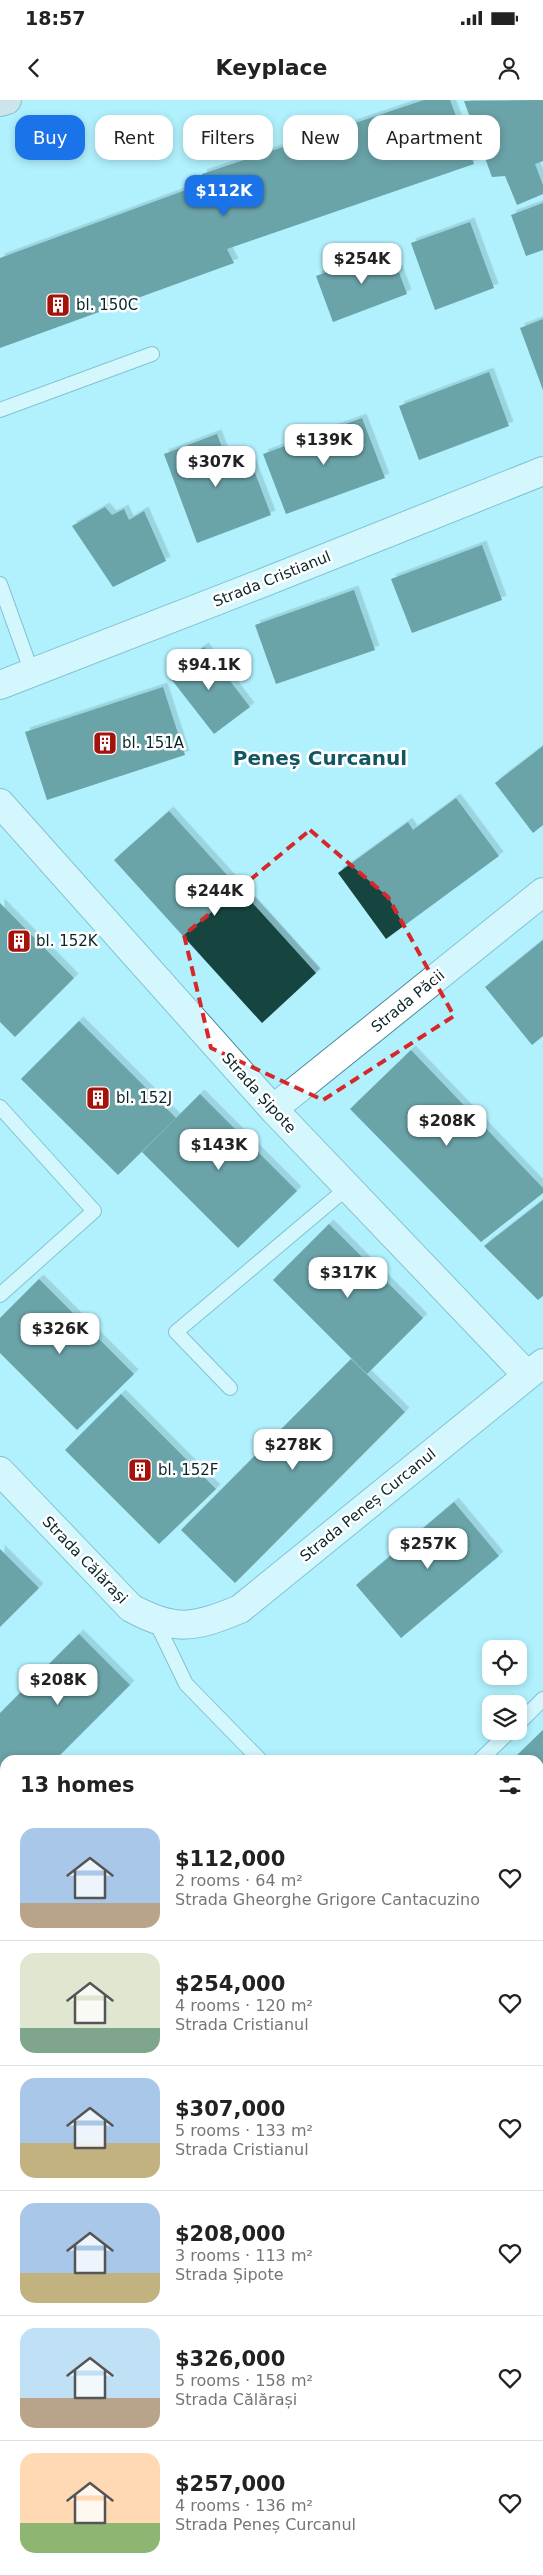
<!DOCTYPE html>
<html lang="en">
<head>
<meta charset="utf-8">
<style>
	:root { --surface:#fff; --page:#f2f2f2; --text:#222; --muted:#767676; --line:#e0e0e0; --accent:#1a73e8 }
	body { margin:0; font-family:"DejaVu Sans",sans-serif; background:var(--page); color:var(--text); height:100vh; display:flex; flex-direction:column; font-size:19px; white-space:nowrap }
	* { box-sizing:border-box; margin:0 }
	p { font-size:16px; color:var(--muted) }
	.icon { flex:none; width:28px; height:28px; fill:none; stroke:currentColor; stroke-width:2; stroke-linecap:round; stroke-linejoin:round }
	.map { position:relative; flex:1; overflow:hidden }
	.drawer { position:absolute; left:0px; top:1655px; width:544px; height:820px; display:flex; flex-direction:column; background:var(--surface); border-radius:15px 15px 0 0; box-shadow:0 2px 8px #0003 }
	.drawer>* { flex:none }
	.top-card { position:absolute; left:15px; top:15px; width:514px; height:45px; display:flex; gap:10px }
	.buttons { position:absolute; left:482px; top:1540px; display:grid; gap:10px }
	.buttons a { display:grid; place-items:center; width:45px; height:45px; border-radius:10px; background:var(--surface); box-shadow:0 2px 8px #0003; font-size:25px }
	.price { position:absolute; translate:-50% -42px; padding:0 11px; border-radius:10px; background:#fff; color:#222; font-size:16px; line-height:32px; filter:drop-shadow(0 1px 2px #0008) }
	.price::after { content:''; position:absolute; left:50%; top:30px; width:15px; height:11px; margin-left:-8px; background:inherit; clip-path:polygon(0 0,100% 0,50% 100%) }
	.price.current { background:var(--accent); color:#fff }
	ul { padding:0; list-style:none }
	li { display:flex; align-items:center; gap:15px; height:125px; padding:0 20px }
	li+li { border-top:1px solid var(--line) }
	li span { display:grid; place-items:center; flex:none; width:140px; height:100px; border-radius:15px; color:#555 }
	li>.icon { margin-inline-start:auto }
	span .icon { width:60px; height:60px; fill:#fffc; stroke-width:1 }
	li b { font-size:21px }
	h2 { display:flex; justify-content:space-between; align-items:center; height:60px; padding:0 20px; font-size:21px }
	.pill { padding:0 18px; border-radius:15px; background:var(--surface); box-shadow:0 2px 8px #0003; font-size:18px; line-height:45px }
	.pill.current { background:var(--accent); color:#fff }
	.status { display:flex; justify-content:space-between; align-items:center; height:35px; padding:0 25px; background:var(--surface); direction:ltr }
	.status svg { height:14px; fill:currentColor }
	header { display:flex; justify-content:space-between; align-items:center; height:65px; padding:0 20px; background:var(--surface); font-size:22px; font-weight:800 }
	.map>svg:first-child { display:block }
	.building { fill:#144441; filter:url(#shadow) }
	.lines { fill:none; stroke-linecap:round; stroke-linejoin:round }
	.service-casing { stroke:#4c8b96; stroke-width:16 }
	.minor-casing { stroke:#4c8b96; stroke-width:30 }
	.tertiary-casing { stroke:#4c8b96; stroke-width:30 }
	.secondary-casing { stroke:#4c8b96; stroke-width:30 }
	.service { stroke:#fff; stroke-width:14 }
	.minor { stroke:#fff; stroke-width:28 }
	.tertiary { stroke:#fff; stroke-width:28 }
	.secondary { stroke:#eed6d2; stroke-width:28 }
	.marked { fill:none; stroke:#d62828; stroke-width:4; stroke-dasharray:10 6; stroke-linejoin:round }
	.labels { text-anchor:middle; stroke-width:5; stroke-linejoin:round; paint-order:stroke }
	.poi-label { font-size:15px; fill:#092529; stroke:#fff; text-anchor:start }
	.street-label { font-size:15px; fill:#092529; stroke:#fff }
	.district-label { font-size:20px; font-weight:bold; fill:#115761; stroke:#fff }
</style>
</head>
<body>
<div class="status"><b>18:57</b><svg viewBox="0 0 49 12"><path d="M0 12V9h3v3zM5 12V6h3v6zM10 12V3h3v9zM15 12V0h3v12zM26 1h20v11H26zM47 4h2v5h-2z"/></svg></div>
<header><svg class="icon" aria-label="back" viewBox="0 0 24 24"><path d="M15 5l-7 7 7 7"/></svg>Keyplace<svg class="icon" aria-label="person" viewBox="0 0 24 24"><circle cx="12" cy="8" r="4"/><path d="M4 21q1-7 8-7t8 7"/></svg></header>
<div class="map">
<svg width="543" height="2475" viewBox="0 0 543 2475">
	<defs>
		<filter id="shadow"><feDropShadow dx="4.5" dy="-4.5" stdDeviation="0" flood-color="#0004"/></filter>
	</defs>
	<rect width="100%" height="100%" fill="#b0f1fd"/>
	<!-- building -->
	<g class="building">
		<polygon points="424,0 450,0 474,64 227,149 234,163 0,248 0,158 205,83 202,74"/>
		<polygon points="543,0 543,61 535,64 543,85 543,94 517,105 505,76 492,77 464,1"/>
		<polygon points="543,103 543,150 526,156 511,115"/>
		<polygon points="470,122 494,188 435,210 411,143"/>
		<polygon points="390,148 407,194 333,222 316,176"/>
		<polygon points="543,219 543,290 520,228"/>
		<polygon points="489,272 509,326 419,360 399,306"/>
		<polygon points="362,318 385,378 286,414 263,354"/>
		<polygon points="217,334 226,358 249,357 271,415 197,443 164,354"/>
		<polygon points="105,407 112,415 124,409 129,420 144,411 166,461 113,487 72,426"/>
		<polygon points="482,445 502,500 412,533 391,479"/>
		<polygon points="354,490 375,550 276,584 255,525"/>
		<polygon points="204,547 250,607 214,634 168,575"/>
		<polygon points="163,587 185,655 47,700 25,632"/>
		<polygon points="543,646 543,725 533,733 495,683"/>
		<polygon points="456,698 499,756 386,839 338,773 408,722 413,730"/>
		<polygon points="169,711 316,873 262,923 114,760"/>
		<polygon points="0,803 74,878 15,937 0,922"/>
		<polygon points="543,840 543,936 532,945 485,887"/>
		<polygon points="79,921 176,1018 118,1075 21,979"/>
		<polygon points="411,950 543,1088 543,1093 481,1142 350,1009"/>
		<polygon points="200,994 297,1091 238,1148 142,1052"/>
		<polygon points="543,1100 543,1196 538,1200 484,1146"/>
		<polygon points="329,1124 423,1218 367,1274 273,1180"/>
		<polygon points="39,1179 134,1274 77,1330 0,1253 0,1218"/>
		<polygon points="351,1259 405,1312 235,1483 181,1430"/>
		<polygon points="121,1294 216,1389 159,1444 65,1350"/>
		<polygon points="454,1402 499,1456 401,1538 356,1485"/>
		<polygon points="0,1449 39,1488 0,1527"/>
		<polygon points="79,1534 130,1585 55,1660 5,1660 5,1702 0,1697 0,1613"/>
		<polygon points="543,1630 543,1699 539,1695 539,1660 512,1660"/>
		<polygon points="539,1779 543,1783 543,1902 539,1898"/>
		<polygon points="0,1790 5,1796 5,1805 0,1810"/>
		<polygon points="5,1937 5,2044 0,2049 0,1942"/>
		<polygon points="539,1984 543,1988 543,2049 539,2053"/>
		<polygon points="539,2396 543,2400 543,2475 390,2475 396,2470 539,2470"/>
	</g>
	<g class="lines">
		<!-- service casing -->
		<g class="service-casing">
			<g id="service">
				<polyline points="0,310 152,254"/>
				<polyline points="0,484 32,573"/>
				<polyline points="0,1007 94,1111 0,1195"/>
				<polyline points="230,1288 176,1232 347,1088"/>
				<polyline points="155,1520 186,1584 260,1660"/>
				<polyline points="519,1623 543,1599"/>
				<polyline points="480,1660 510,1631"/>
				<polyline points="0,1729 5,1734"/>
				<polyline points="539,2355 543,2360"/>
			</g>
		</g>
		<!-- minor casing -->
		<g class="minor-casing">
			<g id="minor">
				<polyline points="0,585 265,482 543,371"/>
				<polyline points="0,703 273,1009 527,1275"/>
				<polyline points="273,1009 543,792"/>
			</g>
		</g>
		<!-- tertiary casing -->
		<g class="tertiary-casing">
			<path id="tertiary" d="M 0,1371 L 131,1508 C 176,1532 194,1528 240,1509 L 543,1263"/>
		</g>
		<!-- secondary casing -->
		<g class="secondary-casing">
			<polyline id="secondary" points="0,2 7,0"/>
		</g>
		<!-- service -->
		<use href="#service" class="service"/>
		<!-- minor -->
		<use href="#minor" class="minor"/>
		<!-- tertiary -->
		<use href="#tertiary" class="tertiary"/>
		<!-- secondary -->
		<use href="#secondary" class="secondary"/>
	</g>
	<!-- marked area -->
	<path d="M0 0H543V2475H0ZM 310,730 L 388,797 L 454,916 L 323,1000 L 211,948 L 184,835 Z" fill="#b0f1fd" fill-opacity=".55" fill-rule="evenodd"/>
	<path class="marked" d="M 310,730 L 388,797 L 454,916 L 323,1000 L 211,948 L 184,835 Z"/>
	<!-- icons -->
	<defs>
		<g id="building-square" transform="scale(1.25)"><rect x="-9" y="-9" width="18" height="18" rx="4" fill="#a5110b" stroke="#fff"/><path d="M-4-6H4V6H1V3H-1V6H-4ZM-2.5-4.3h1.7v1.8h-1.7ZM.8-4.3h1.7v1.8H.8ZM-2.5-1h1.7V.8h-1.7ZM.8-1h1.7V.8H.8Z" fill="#fff"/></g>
	</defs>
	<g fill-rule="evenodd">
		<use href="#building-square" x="58" y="205"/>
		<use href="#building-square" x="105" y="643"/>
		<use href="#building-square" x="19" y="841"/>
		<use href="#building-square" x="98" y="998"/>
		<use href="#building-square" x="140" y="1370"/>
	</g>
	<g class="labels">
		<!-- poi labels -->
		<g class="poi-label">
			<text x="76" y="210">bl. 150C</text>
			<text x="122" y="648">bl. 151A</text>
			<text x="36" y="846">bl. 152K</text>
			<text x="116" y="1003">bl. 152J</text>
			<text x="158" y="1375">bl. 152F</text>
		</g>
		<!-- street labels -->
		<g class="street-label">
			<text transform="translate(272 479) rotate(-22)" y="5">Strada Cristianul</text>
			<text transform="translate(408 901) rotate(-39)" y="5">Strada Păcii</text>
			<text transform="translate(259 993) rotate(48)" y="5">Strada Șipote</text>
			<text transform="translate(368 1405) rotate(-39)" y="5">Strada Peneș Curcanul</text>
			<text transform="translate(85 1460) rotate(46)" y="5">Strada Călărași</text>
		</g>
		<!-- district labels -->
		<g class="district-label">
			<text x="320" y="665">Peneș Curcanul</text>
		</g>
	</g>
</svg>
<div class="buttons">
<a><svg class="icon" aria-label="locate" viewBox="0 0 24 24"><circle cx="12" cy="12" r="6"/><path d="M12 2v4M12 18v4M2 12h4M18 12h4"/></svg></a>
<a><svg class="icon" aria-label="layers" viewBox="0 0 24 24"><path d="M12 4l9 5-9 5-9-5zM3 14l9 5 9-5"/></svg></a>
</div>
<b class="price current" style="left:224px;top:117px">$112K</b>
<b class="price" style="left:362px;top:185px">$254K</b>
<b class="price" style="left:324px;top:366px">$139K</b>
<b class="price" style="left:216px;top:388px">$307K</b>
<b class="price" style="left:209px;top:591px">$94.1K</b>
<b class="price" style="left:215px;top:817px">$244K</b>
<b class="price" style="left:447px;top:1047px">$208K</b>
<b class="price" style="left:219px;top:1071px">$143K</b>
<b class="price" style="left:348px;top:1199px">$317K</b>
<b class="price" style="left:60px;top:1255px">$326K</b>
<b class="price" style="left:293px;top:1371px">$278K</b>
<b class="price" style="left:428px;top:1470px">$257K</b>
<b class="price" style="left:58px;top:1606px">$208K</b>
<div class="top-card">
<a class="pill current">Buy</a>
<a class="pill">Rent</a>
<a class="pill">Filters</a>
<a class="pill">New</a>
<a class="pill">Apartment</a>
</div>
<section class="drawer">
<h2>13 homes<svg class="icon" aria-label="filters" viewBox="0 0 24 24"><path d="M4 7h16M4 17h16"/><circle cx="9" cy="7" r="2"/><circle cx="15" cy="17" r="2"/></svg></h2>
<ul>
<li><span style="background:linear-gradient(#a9c7e8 75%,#b9a48a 0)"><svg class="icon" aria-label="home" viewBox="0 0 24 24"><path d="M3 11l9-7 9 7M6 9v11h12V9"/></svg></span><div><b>$112,000</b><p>2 rooms · 64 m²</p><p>Strada Gheorghe Grigore Cantacuzino</p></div><svg class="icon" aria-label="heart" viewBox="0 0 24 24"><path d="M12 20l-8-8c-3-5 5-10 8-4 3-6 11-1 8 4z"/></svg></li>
<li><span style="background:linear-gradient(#dfe7d0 75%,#7fa58c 0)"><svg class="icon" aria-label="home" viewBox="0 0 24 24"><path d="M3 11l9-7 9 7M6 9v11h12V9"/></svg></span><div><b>$254,000</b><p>4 rooms · 120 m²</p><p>Strada Cristianul</p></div><svg class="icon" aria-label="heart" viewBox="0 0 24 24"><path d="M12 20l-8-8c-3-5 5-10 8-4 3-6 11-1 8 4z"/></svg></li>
<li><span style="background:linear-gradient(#a9c7e8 65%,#c2b280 0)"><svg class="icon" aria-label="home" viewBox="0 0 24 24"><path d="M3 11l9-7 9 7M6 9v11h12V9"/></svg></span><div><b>$307,000</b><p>5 rooms · 133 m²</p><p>Strada Cristianul</p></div><svg class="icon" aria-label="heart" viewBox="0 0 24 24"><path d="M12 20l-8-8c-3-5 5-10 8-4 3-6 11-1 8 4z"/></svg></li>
<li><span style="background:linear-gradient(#a9c7e8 70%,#c2b280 0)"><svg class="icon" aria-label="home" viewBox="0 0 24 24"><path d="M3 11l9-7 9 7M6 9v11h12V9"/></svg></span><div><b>$208,000</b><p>3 rooms · 113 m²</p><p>Strada Șipote</p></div><svg class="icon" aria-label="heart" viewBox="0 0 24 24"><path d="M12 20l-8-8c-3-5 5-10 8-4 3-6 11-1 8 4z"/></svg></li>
<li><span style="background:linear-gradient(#bfe0f5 70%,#b9a48a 0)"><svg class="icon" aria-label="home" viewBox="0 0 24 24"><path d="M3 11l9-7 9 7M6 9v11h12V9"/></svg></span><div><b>$326,000</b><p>5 rooms · 158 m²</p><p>Strada Călărași</p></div><svg class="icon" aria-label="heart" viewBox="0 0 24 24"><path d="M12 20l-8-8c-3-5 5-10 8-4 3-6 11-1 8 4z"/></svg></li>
<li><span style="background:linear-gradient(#ffd9b3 70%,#8fb573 0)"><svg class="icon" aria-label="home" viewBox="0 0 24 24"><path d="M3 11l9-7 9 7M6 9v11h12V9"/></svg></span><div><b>$257,000</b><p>4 rooms · 136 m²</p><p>Strada Peneș Curcanul</p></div><svg class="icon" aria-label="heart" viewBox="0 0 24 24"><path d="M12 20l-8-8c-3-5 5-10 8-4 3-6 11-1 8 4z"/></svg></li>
</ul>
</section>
</div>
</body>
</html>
